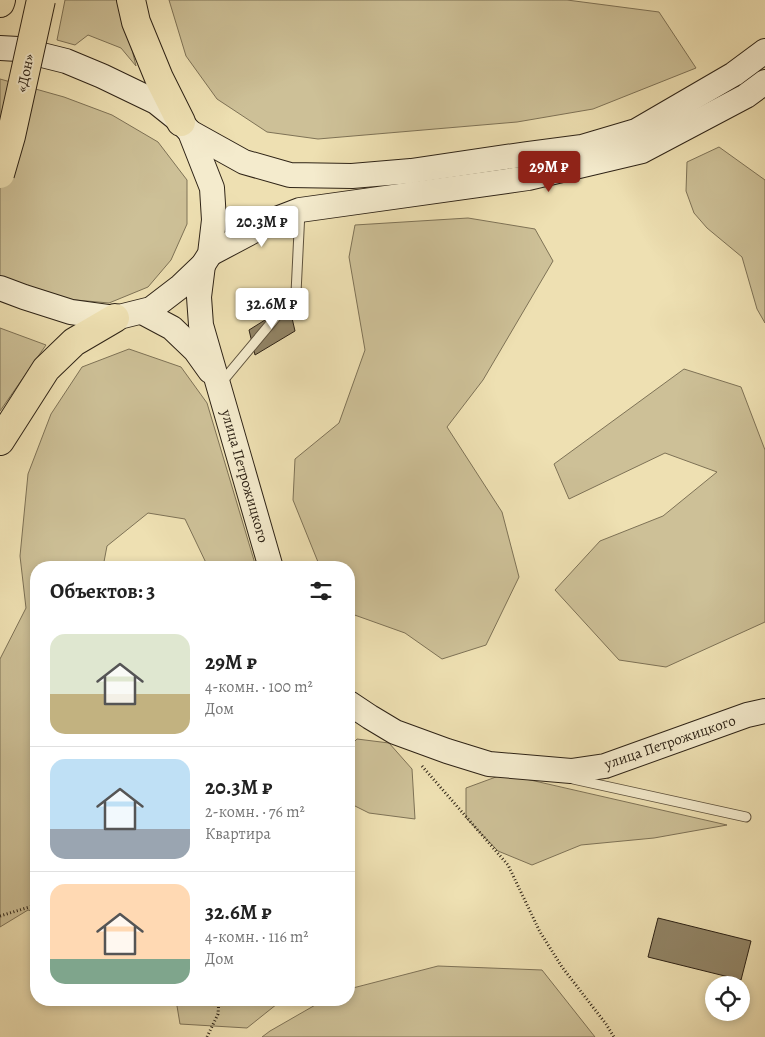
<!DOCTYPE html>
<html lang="ru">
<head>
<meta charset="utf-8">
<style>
	:root { --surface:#fff; --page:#f6f6f6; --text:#222; --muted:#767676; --line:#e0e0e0; --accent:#8f2418 }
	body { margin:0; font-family:Alegreya,serif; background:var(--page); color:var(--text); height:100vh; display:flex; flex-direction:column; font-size:19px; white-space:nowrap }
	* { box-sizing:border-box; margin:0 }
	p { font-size:16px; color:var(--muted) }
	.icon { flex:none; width:28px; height:28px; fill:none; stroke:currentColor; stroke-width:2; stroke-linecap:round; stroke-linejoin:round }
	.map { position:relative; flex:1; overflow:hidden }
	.details { position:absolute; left:30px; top:561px; width:325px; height:445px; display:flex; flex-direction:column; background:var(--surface); border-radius:20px; box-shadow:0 2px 8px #0003 }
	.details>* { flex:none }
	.fabs { position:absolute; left:705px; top:976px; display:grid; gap:10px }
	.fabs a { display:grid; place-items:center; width:45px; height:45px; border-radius:50%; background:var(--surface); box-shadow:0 2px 8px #0003; font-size:25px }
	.price { position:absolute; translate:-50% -42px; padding:0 11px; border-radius:5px; background:#fff; color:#222; font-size:16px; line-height:32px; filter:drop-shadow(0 1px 2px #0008) }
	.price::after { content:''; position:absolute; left:50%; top:30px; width:15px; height:11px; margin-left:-8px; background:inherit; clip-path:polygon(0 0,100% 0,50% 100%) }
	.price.active { background:var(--accent); color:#fff }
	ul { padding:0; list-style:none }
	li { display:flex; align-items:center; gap:15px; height:125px; padding:0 20px }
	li+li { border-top:1px solid var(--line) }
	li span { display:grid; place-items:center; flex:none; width:140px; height:100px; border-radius:15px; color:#555 }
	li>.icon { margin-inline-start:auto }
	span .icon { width:60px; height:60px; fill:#fffc; stroke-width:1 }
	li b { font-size:21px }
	h2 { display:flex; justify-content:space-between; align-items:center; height:60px; padding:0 20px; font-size:21px }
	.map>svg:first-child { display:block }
	.green { fill:#cdc097; stroke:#7e7256 }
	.building { fill:#928567; stroke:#2e2316 }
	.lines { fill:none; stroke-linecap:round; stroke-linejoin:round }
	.lane-casing { stroke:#5e523d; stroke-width:11 }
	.secondary-casing { stroke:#2e2316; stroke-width:26 }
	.primary-casing { stroke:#2e2316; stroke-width:30 }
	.path { stroke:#2e2316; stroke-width:3; stroke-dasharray:1 2.5; stroke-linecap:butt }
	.lane { stroke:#f4ebcd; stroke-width:9 }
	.secondary { stroke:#f4ebcd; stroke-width:24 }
	.primary { stroke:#eee0b2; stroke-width:28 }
	.primary-bridge-casing { stroke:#2e2316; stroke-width:30; stroke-linecap:butt }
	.primary-bridge { stroke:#eee0b2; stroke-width:28 }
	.labels { text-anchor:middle; stroke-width:4; stroke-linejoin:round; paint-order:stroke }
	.street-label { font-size:15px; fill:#2e2316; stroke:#f4ebcd }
</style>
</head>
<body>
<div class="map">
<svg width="765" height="1037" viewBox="0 0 765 1037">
	<rect width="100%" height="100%" fill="#eee0b2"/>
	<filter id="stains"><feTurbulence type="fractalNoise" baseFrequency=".004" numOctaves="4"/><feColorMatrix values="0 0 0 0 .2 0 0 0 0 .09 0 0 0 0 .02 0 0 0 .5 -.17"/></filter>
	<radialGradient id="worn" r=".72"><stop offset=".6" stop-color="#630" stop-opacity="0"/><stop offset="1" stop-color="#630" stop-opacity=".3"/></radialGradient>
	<!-- green -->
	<g class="green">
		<polygon points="65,0 120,0 136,66 121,48 88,35 75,45 57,40"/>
		<polygon points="169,0 567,0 659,12 696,68 593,109 517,122 318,139 267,132 217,99 186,56"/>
		<polygon points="0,79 64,97 112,115 158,142 187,180 187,224 171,260 148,287 109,303 65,299 0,277"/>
		<polygon points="719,147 765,180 765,323 757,309 742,257 707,228 694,213 686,191 687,162"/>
		<polygon points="468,218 535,229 553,261 483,380 447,427 502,512 519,577 486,645 442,659 405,633 349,613 349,568 320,567 293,500 295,459 339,423 365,350 349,257 355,225"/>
		<polygon points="0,328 46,345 0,411"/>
		<polygon points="129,349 181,367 207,403 256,567 208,567 185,519 148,513 107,546 103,567 36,568 36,912 28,910 0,927 0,659 26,608 20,556 28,474 51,414 82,367"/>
		<polygon points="684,369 741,387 765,450 765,622 666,667 619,660 555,590 600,541 663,516 717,472 665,453 569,499 554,464"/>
		<polygon points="357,739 389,743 412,769 415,819 369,813 349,803 349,747"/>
		<polygon points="504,774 727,825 654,838 581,845 532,865 498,851 466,818 466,788"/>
		<polygon points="438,966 542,970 595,1037 262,1037 270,1031 324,1000 349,1000 349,989"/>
		<polygon points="176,1000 282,1000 247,1028 180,1024"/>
	</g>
	<!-- building -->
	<g class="building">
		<polygon points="289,305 295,331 255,355 249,330"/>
		<polygon points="658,918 751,941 741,980 648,957"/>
	</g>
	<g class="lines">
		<!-- lane casing -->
		<g class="lane-casing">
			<g id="lane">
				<polyline points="221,383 296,293 300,211"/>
				<polyline points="573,779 746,817"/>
			</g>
		</g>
		<!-- secondary casing -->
		<g class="secondary-casing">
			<g id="secondary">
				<polyline points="0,48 18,49 66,61 102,76 156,102 181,122 190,132 212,188 214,220 210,254 203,265 181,286 151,309 115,318 71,312 24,297 0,288"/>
				<polyline points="190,132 244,162 290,175 352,176 411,171 527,154 582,147 636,131 734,74 765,51"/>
				<polyline points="210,254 274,220 300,210 528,178 642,151 746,96 765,82"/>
				<polyline points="203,265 199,297 201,325 271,568"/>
				<polyline points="142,312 172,328 195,350 210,371"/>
				<polyline points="349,703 370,717 395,732 447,751 489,764 571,771 605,766 747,715 765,711"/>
			</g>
		</g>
		<!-- primary casing -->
		<g class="primary-casing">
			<g id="primary">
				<polyline points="131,0 136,22 159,78 181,122"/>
				<polyline points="0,3 1,0"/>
				<polyline points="0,441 46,369 74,342 115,318"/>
			</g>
		</g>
		<!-- path -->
		<g class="path">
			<polyline points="422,766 508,865 540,932 562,967 606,1024 614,1037"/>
			<polyline points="0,916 36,905"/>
			<polyline points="207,1037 218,1014 219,1000"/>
		</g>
		<!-- lane -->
		<use href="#lane" class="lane"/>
		<!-- secondary -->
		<use href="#secondary" class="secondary"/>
		<!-- primary -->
		<use href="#primary" class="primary"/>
		<!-- primary-bridge casing -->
		<g class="primary-bridge-casing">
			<polyline id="primary-bridge" points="0,174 11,136 41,0"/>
		</g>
		<!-- primary-bridge -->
		<use href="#primary-bridge" class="primary-bridge"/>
	</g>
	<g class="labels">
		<!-- street labels -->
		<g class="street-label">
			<text transform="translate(25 73) rotate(-78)" y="5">«Дон»</text>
			<text transform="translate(245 476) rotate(74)" y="5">улица Петрожицкого</text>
			<text transform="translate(670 742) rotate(-19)" y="5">улица Петрожицкого</text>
		</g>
	</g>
	<rect width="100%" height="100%" filter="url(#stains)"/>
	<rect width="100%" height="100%" fill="url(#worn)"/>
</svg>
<div class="fabs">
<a><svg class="icon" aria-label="locate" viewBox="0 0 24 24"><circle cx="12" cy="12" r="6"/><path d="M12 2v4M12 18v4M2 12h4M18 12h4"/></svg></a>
</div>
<b class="price active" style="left:549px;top:193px">29M ₽</b>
<b class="price" style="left:262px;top:248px">20.3M ₽</b>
<b class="price" style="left:272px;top:330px">32.6M ₽</b>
<section class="details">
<h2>Объектов: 3<svg class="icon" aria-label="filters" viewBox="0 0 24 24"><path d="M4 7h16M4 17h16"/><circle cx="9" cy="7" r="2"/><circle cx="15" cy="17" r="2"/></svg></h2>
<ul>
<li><span style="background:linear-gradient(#dfe7d0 60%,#c2b280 0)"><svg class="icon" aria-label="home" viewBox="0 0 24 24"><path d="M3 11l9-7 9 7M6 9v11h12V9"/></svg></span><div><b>29M ₽</b><p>4-комн. · 100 m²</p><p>Дом</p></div></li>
<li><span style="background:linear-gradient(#bfe0f5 70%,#9aa5b1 0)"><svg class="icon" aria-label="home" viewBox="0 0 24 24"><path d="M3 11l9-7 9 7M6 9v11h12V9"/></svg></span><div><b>20.3M ₽</b><p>2-комн. · 76 m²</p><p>Квартира</p></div></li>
<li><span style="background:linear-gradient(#ffd9b3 75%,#7fa58c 0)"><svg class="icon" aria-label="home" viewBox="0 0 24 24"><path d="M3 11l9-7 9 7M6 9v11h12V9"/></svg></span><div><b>32.6M ₽</b><p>4-комн. · 116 m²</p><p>Дом</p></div></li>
</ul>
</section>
</div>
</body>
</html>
